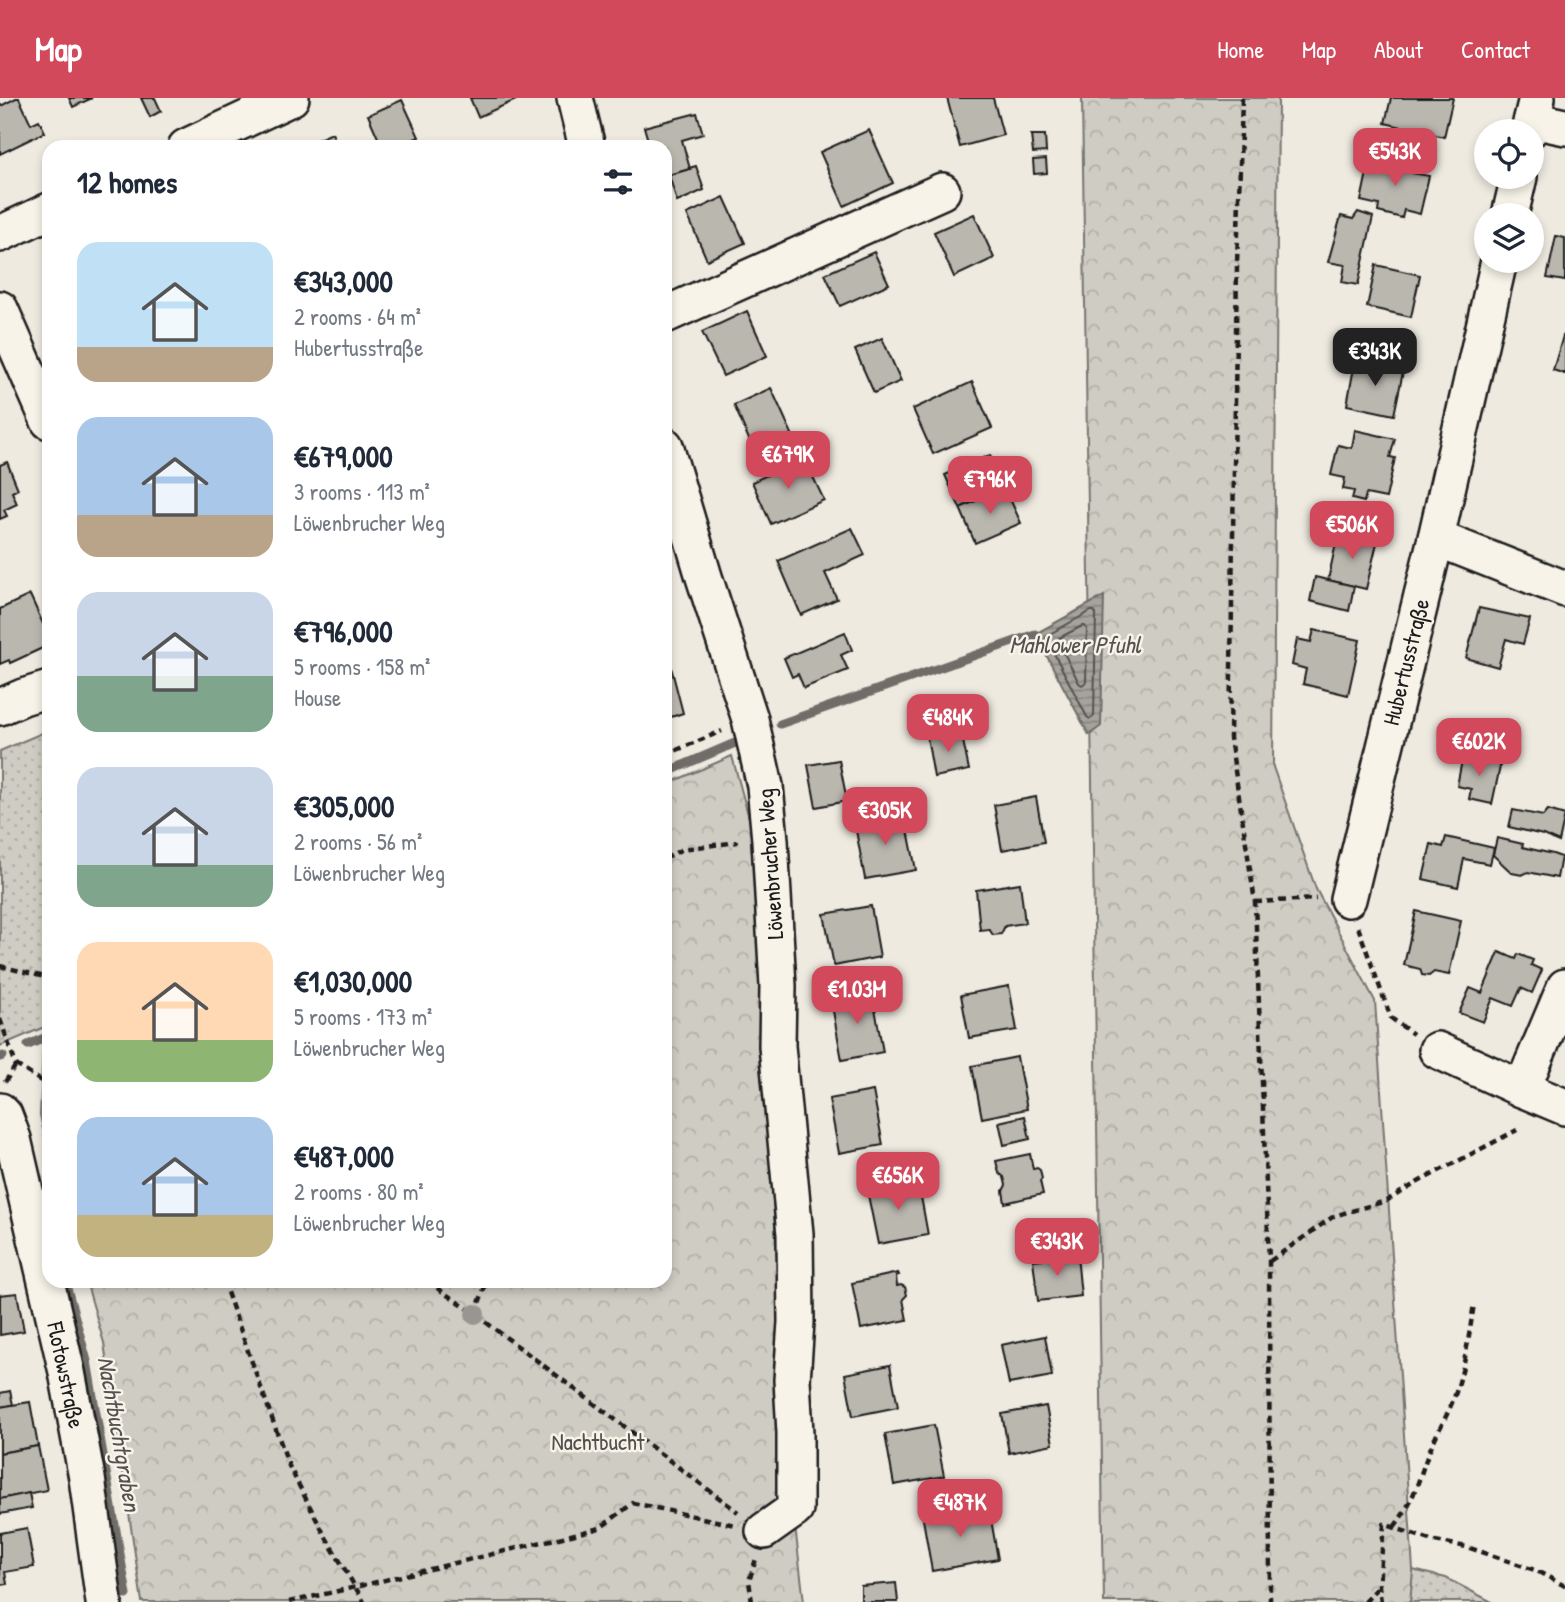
<!DOCTYPE html>
<html lang="en">
<head>
<meta charset="utf-8">
<style>
	:root { --surface:#fff; --page:#f6f6f7; --text:#1f2937; --muted:#747a83; --accent:#d1495b }
	body { margin:0; font-family:"Patrick Hand",sans-serif; background:var(--page); color:var(--text); height:100vh; display:flex; flex-direction:column; font-size:26px; white-space:nowrap }
	* { box-sizing:border-box; margin:0 }
	p { font-size:23px; color:var(--muted) }
	.icon { flex:none; width:38px; height:38px; fill:none; stroke:currentColor; stroke-width:2; stroke-linecap:round; stroke-linejoin:round }
	.map { position:relative; flex:1; overflow:hidden }
	.sheet { position:absolute; left:42px; top:42px; width:630px; height:1148px; display:flex; flex-direction:column; background:var(--surface); border-radius:21px; box-shadow:0 4px 10px #0003 }
	.sheet>* { flex:none }
	.tools { position:absolute; left:1474px; top:21px; display:grid; gap:14px }
	.tools a { display:grid; place-items:center; width:70px; height:70px; border-radius:50%; background:var(--surface); box-shadow:0 4px 10px #0003; font-size:35px }
	.price { position:absolute; translate:-50% -60px; padding:0 16px; border-radius:14px; background:var(--accent); color:#fff; font-size:23px; line-height:46px; filter:drop-shadow(0 2px 4px #0008) }
	.price::after { content:''; position:absolute; left:50%; top:42px; width:21px; height:16px; margin-left:-10px; background:inherit; clip-path:polygon(0 0,100% 0,50% 100%) }
	.price.on { background:#222; color:#fff }
	ul { padding:0; list-style:none }
	li { display:flex; align-items:center; gap:21px; height:175px; padding:0 35px }
	li span { display:grid; place-items:center; flex:none; width:196px; height:140px; border-radius:21px; color:#555 }
	li>.icon { margin-inline-start:auto }
	span .icon { width:84px; height:84px; fill:#fffc; stroke-width:1 }
	li b { font-size:30px }
	h2 { display:flex; justify-content:space-between; align-items:center; height:84px; padding:0 35px; font-size:30px }
	header { display:flex; align-items:center; gap:42px; box-sizing:border-box; height:98px; padding:0 35px; background:var(--accent); color:#fff }
	header strong { font-size:33px }
	nav { display:flex; gap:38px; margin-inline-start:auto; font-size:24px }
	.map>svg:first-child { display:block }
	.grass { fill:url(#grass-dots); stroke:#767470; stroke-width:2 }
	.forest { fill:url(#forest-crowns); stroke:#767470; stroke-width:2 }
	.water { fill:url(#water-rules); stroke:#6f6d69; stroke-width:2 }
	.lines { fill:none; stroke-linecap:round; stroke-linejoin:round }
	.shore { stroke:#535250; stroke-width:2 }
	.stream { stroke:#6f6d69; stroke-width:9 }
	.building { fill:#bab7af; stroke:#1c1c1c; stroke-width:2 }
	.minor-casing { stroke:#1c1c1c; stroke-width:40 }
	.path { stroke:#1c1c1c; stroke-width:4.5; stroke-dasharray:7 5; stroke-linecap:butt }
	.minor { stroke:#f7f3e8; stroke-width:35 }
	.tree { fill:#989690 }
	.labels { text-anchor:middle; stroke-width:5; stroke-linejoin:round; paint-order:stroke }
	.street-label { font-size:23px; fill:#1c1c1c; stroke:#f7f3e8 }
	.park-label { font-size:23px; fill:#52514e; stroke:#f7f3e8 }
	.water-label { font-size:24px; font-style:italic; fill:#535250; stroke:#f7f3e8 }
</style>
</head>
<body>
<header>
<strong>Map</strong>
<nav><a>Home</a><a>Map</a><a>About</a><a>Contact</a></nav>
</header>
<div class="map">
<svg width="1565" height="1504" viewBox="0 0 1565 1504">
	<defs>
		<pattern id="grass-dots" width="8" height="8" patternUnits="userSpaceOnUse" patternTransform="scale(1.75)"><rect width="8" height="8" fill="#cfccc3"/><path d="M2 2h.1M6 6h.1" fill="none" stroke="#b1afa7" stroke-width="1.8" stroke-linecap="round"/></pattern>
		<pattern id="forest-crowns" width="20" height="18" patternUnits="userSpaceOnUse" patternTransform="scale(1.75)"><rect width="20" height="18" fill="#cfccc3"/><path d="M2 6a3 3 0 1 1 6 0M12 15a3 3 0 1 1 6 0" fill="none" stroke="#b1afa7"/></pattern>
		<pattern id="water-rules" width="6" height="5" patternUnits="userSpaceOnUse" patternTransform="scale(1.75)"><rect width="6" height="5" fill="#a6a39d"/><path d="M0 2.5h6" fill="none" stroke="#86847f"/></pattern>
	</defs>
	<rect width="100%" height="100%" fill="#eeeae0"/>
	<filter id="ink" filterUnits="userSpaceOnUse"><feTurbulence type="fractalNoise" baseFrequency=".0143" numOctaves="2"/><feDisplacementMap in="SourceGraphic" scale="14" xChannelSelector="R" yChannelSelector="G"/><feConvolveMatrix kernelMatrix="1 2 1 2 8 2 1 2 1" color-interpolation-filters="sRGB"/></filter>
	<g filter="url(#ink)">
		<!-- grass -->
		<g class="grass">
			<polygon points="49,632 49,927 0,948 0,653"/>
			<polygon points="1413,1472 1446,1480 1492,1504 1410,1504"/>
		</g>
		<!-- forest -->
		<g class="forest">
			<polygon points="1082,0 1278,0 1273,669 1316,791 1375,903 1413,1472 1410,1504 1104,1504"/>
			<polygon points="732,658 750,724 792,1403 804,1504 142,1504 104,1245 86,1183 665,1183 665,687"/>
			<polygon points="49,945 49,1059 40,1017 43,947"/>
		</g>
		<!-- water -->
		<polygon class="water" points="1104,498 1101,628 1089,637 1035,536"/>
		<g class="lines">
			<!-- shore -->
			<g class="shore">
				<polygon points="1091,513 1094,513 1096,516 1094,618 1090,621 1087,619 1046,540 1048,537"/>
				<polygon points="1082,528 1085,528 1087,531 1086,584 1082,587 1079,585 1058,543 1059,540"/>
			</g>
			<!-- stream -->
			<g class="stream">
				<polyline points="780,626 1035,536 1042,545"/>
				<polyline points="665,675 735,645"/>
				<polyline points="28,947 49,938"/>
				<polyline points="0,959 3,958"/>
				<polyline points="65,1183 87,1263 127,1497"/>
			</g>
		</g>
		<!-- building -->
		<g class="building">
			<polygon points="16,0 19,0 31,26 39,22 45,34 0,56 0,6 1,8"/>
			<polygon points="69,0 92,0 73,9"/>
			<polygon points="141,0 155,0 161,13 150,19"/>
			<polygon points="470,0 515,0 516,2 478,19"/>
			<polygon points="947,0 993,0 1003,37 960,49"/>
			<polygon points="1391,0 1453,0 1444,39 1385,25"/>
			<polygon points="402,2 419,39 397,49 382,49 368,17"/>
			<polygon points="697,15 703,36 682,42 690,71 665,78 665,49 650,49 644,29"/>
			<polygon points="869,32 893,85 844,108 820,54"/>
			<polygon points="332,35 338,49 301,49"/>
			<polygon points="1031,37 1045,37 1046,54 1033,55"/>
			<polygon points="1383,60 1414,67 1412,75 1429,78 1420,116 1404,112 1402,120 1378,114 1379,107 1361,103 1369,65 1381,68"/>
			<polygon points="1046,61 1047,75 1034,76 1033,62"/>
			<polygon points="696,68 704,92 677,104 669,77 690,71 689,70"/>
			<polygon points="724,99 745,145 707,162 687,116"/>
			<polygon points="1358,114 1373,119 1358,187 1342,184 1345,167 1328,164 1341,118 1353,121"/>
			<polygon points="974,116 994,160 954,179 934,134"/>
			<polygon points="1556,138 1565,140 1565,183 1547,180"/>
			<polygon points="874,154 889,186 840,208 825,176"/>
			<polygon points="1376,167 1420,177 1411,219 1367,209"/>
			<polygon points="747,213 767,258 723,278 702,234"/>
			<polygon points="1563,238 1565,239 1565,276 1553,272"/>
			<polygon points="882,240 901,283 874,295 855,252"/>
			<polygon points="1355,264 1403,274 1394,317 1347,307"/>
			<polygon points="972,284 992,330 933,356 913,311"/>
			<polygon points="771,290 792,336 754,353 734,307"/>
			<polygon points="1355,332 1395,341 1390,359 1395,360 1386,400 1366,396 1364,404 1352,401 1354,393 1343,391 1345,380 1331,377 1338,347 1352,350"/>
			<polygon points="990,357 1005,390 960,410 945,377"/>
			<polygon points="804,360 824,402 771,426 752,384"/>
			<polygon points="7,364 18,391 12,394 17,406 4,412 7,418 0,421 0,367"/>
			<polygon points="1005,390 1021,425 975,445 960,410"/>
			<polygon points="852,430 865,457 825,475 837,501 801,517 778,463"/>
			<polygon points="1338,436 1377,445 1366,491 1328,482"/>
			<polygon points="1315,479 1354,488 1349,513 1310,503"/>
			<polygon points="30,497 49,539 49,547 10,565 9,562 0,566 0,511"/>
			<polygon points="1479,510 1530,521 1523,546 1506,541 1498,569 1466,560"/>
			<polygon points="1314,532 1360,542 1348,597 1303,586 1306,571 1292,567 1297,541 1311,544"/>
			<polygon points="845,534 852,552 841,557 848,572 804,590 798,576 792,579 784,560"/>
			<polygon points="671,569 683,615 665,621 665,571"/>
			<polygon points="961,633 969,672 934,679 927,639"/>
			<polygon points="1463,657 1501,664 1492,706 1469,701 1471,691 1457,688"/>
			<polygon points="839,662 847,703 816,709 808,667"/>
			<polygon points="1036,699 1044,744 1002,752 994,707"/>
			<polygon points="1513,712 1543,718 1548,712 1565,717 1559,744 1543,737 1509,729"/>
			<polygon points="905,717 916,772 865,781 855,727"/>
			<polygon points="1446,739 1494,750 1490,766 1464,761 1458,789 1423,781 1431,746 1443,749"/>
			<polygon points="1497,740 1523,746 1522,749 1553,756 1561,759 1557,780 1528,774 1522,777 1512,775 1493,757"/>
			<polygon points="1020,785 1025,825 1005,828 1001,836 993,837 989,831 980,832 976,792"/>
			<polygon points="871,808 880,859 834,868 824,816"/>
			<polygon points="1416,813 1461,823 1449,877 1434,874 1429,878 1422,877 1420,871 1404,867"/>
			<polygon points="1499,854 1516,861 1518,856 1533,862 1531,867 1542,872 1532,895 1521,890 1513,908 1493,900 1483,924 1459,915 1470,890 1482,895"/>
			<polygon points="1009,888 1017,932 969,940 961,897"/>
			<polygon points="872,894 883,954 842,962 831,902"/>
			<polygon points="1017,959 1027,1011 982,1020 972,968"/>
			<polygon points="873,993 883,1047 839,1055 829,1001"/>
			<polygon points="1025,1018 1030,1041 1004,1047 999,1024"/>
			<polygon points="1030,1056 1033,1071 1037,1070 1040,1072 1042,1081 1040,1083 1043,1096 1005,1105 1003,1093 1006,1087 1004,1079 999,1075 996,1063"/>
			<polygon points="918,1082 928,1137 878,1146 867,1092"/>
			<polygon points="1077,1157 1081,1198 1038,1203 1033,1162"/>
			<polygon points="898,1175 899,1177 896,1178 897,1188 901,1187 905,1189 907,1197 903,1201 907,1222 861,1231 852,1185"/>
			<polygon points="17,1195 24,1233 0,1237 0,1197"/>
			<polygon points="1045,1238 1052,1278 1009,1286 1001,1247"/>
			<polygon points="890,1267 898,1309 853,1318 845,1276"/>
			<polygon points="10,1293 13,1307 0,1309 0,1295"/>
			<polygon points="30,1304 38,1348 0,1355 0,1309"/>
			<polygon points="1046,1308 1053,1346 1009,1355 1002,1316"/>
			<polygon points="934,1327 944,1378 894,1387 885,1336"/>
			<polygon points="38,1348 47,1392 0,1401 0,1355"/>
			<polygon points="29,1395 32,1410 0,1416 0,1401"/>
			<polygon points="989,1410 998,1461 932,1473 923,1421"/>
			<polygon points="27,1430 34,1469 5,1474 7,1486 0,1487 0,1435"/>
			<polygon points="896,1485 898,1504 861,1504 861,1488"/>
		</g>
		<g class="lines">
			<!-- minor casing -->
			<g class="minor-casing">
				<g id="minor">
					<polyline points="575,0 587,49"/>
					<polyline points="1532,22 1565,29"/>
					<polyline points="1529,33 1537,0"/>
					<polyline points="186,49 291,0"/>
					<polyline points="1510,117 1519,79"/>
					<polyline points="0,136 49,113"/>
					<polyline points="0,211 49,323"/>
					<polyline points="665,217 942,93"/>
					<polyline points="665,348 704,479 750,621 765,688 770,742 778,888 777,948 795,1136 796,1224 792,1282 795,1335 795,1411 764,1433"/>
					<polyline points="1436,440 1565,491"/>
					<polyline points="0,609 23,599 49,591"/>
					<polyline points="1348,801 1436,440 1499,163"/>
					<polyline points="1437,952 1522,991 1565,1009"/>
					<polyline points="1522,991 1565,889"/>
					<polyline points="0,1013 4,1017 13,1041 67,1274 87,1380 104,1504"/>
				</g>
			</g>
			<!-- path -->
			<g class="path">
				<polyline points="1242,0 1237,167 1230,640 1255,804 1269,1163 1270,1504"/>
				<polyline points="665,657 722,633"/>
				<polyline points="665,761 682,751 738,744"/>
				<polyline points="1255,804 1316,801"/>
				<polyline points="1358,829 1391,920 1413,936"/>
				<polyline points="0,868 49,880"/>
				<polyline points="0,921 16,967 49,988"/>
				<polyline points="5,984 16,967"/>
				<polyline points="1270,1163 1334,1118 1386,1103 1420,1083 1517,1032"/>
				<polyline points="223,1183 289,1368 324,1436 364,1504"/>
				<polyline points="427,1183 475,1216 738,1414"/>
				<polyline points="475,1216 487,1183"/>
				<path d="M 1394,1429 C 1414,1403 1417,1386 1428,1356 C 1436,1336 1448,1317 1455,1297 C 1465,1268 1469,1237 1474,1206"/>
				<polyline points="289,1504 356,1489 600,1430 633,1405 735,1427"/>
				<polyline points="752,1504 749,1483 756,1461"/>
				<polyline points="1365,1504 1378,1489"/>
				<polyline points="1381,1504 1379,1488 1384,1426 1430,1442 1467,1449 1535,1472 1565,1488"/>
			</g>
			<!-- minor -->
			<use href="#minor" class="minor"/>
		</g>
		<!-- trees -->
		<circle class="tree" cx="475" cy="1216" r="10"/>
	</g>
	<g class="labels">
		<!-- street labels -->
		<g class="street-label">
			<text transform="translate(1406 564) rotate(-76)" y="8">Hubertusstraße</text>
			<text transform="translate(770 766) rotate(-94)" y="8">Löwenbrucher Weg</text>
			<text transform="translate(66 1277) rotate(78)" y="8">Flotowstraße</text>
		</g>
		<!-- park labels -->
		<g class="park-label">
			<text x="598" y="1352">Nachtbucht</text>
		</g>
		<!-- water labels -->
		<g class="water-label">
			<text x="1075" y="555">Mahlower Pfuhl</text>
			<text transform="translate(119 1336) rotate(80)" y="8">Nachtbuchtgraben</text>
		</g>
	</g>
</svg>
<div class="tools">
<a><svg class="icon" aria-label="locate" viewBox="0 0 24 24"><circle cx="12" cy="12" r="6"/><path d="M12 2v4M12 18v4M2 12h4M18 12h4"/></svg></a>
<a><svg class="icon" aria-label="layers" viewBox="0 0 24 24"><path d="M12 4l9 5-9 5-9-5zM3 14l9 5 9-5"/></svg></a>
</div>
<b class="price" style="left:1395px;top:90px">€543K</b>
<b class="price on" style="left:1375px;top:290px">€343K</b>
<b class="price" style="left:788px;top:393px">€679K</b>
<b class="price" style="left:990px;top:418px">€796K</b>
<b class="price" style="left:1352px;top:463px">€506K</b>
<b class="price" style="left:948px;top:656px">€484K</b>
<b class="price" style="left:1479px;top:680px">€602K</b>
<b class="price" style="left:885px;top:749px">€305K</b>
<b class="price" style="left:857px;top:928px">€1.03M</b>
<b class="price" style="left:898px;top:1114px">€656K</b>
<b class="price" style="left:1057px;top:1180px">€343K</b>
<b class="price" style="left:960px;top:1441px">€487K</b>
<section class="sheet">
<h2>12 homes<svg class="icon" aria-label="filters" viewBox="0 0 24 24"><path d="M4 7h16M4 17h16"/><circle cx="9" cy="7" r="2"/><circle cx="15" cy="17" r="2"/></svg></h2>
<ul>
<li><span style="background:linear-gradient(#bfe0f5 75%,#b9a48a 0)"><svg class="icon" aria-label="home" viewBox="0 0 24 24"><path d="M3 11l9-7 9 7M6 9v11h12V9"/></svg></span><div><b>€343,000</b><p>2 rooms · 64 m²</p><p>Hubertusstraße</p></div></li>
<li><span style="background:linear-gradient(#a9c7e8 70%,#b9a48a 0)"><svg class="icon" aria-label="home" viewBox="0 0 24 24"><path d="M3 11l9-7 9 7M6 9v11h12V9"/></svg></span><div><b>€679,000</b><p>3 rooms · 113 m²</p><p>Löwenbrucher Weg</p></div></li>
<li><span style="background:linear-gradient(#c9d6e8 60%,#7fa58c 0)"><svg class="icon" aria-label="home" viewBox="0 0 24 24"><path d="M3 11l9-7 9 7M6 9v11h12V9"/></svg></span><div><b>€796,000</b><p>5 rooms · 158 m²</p><p>House</p></div></li>
<li><span style="background:linear-gradient(#c9d6e8 70%,#7fa58c 0)"><svg class="icon" aria-label="home" viewBox="0 0 24 24"><path d="M3 11l9-7 9 7M6 9v11h12V9"/></svg></span><div><b>€305,000</b><p>2 rooms · 56 m²</p><p>Löwenbrucher Weg</p></div></li>
<li><span style="background:linear-gradient(#ffd9b3 70%,#8fb573 0)"><svg class="icon" aria-label="home" viewBox="0 0 24 24"><path d="M3 11l9-7 9 7M6 9v11h12V9"/></svg></span><div><b>€1,030,000</b><p>5 rooms · 173 m²</p><p>Löwenbrucher Weg</p></div></li>
<li><span style="background:linear-gradient(#a9c7e8 70%,#c2b280 0)"><svg class="icon" aria-label="home" viewBox="0 0 24 24"><path d="M3 11l9-7 9 7M6 9v11h12V9"/></svg></span><div><b>€487,000</b><p>2 rooms · 80 m²</p><p>Löwenbrucher Weg</p></div></li>
</ul>
</section>
</div>
</body>
</html>
